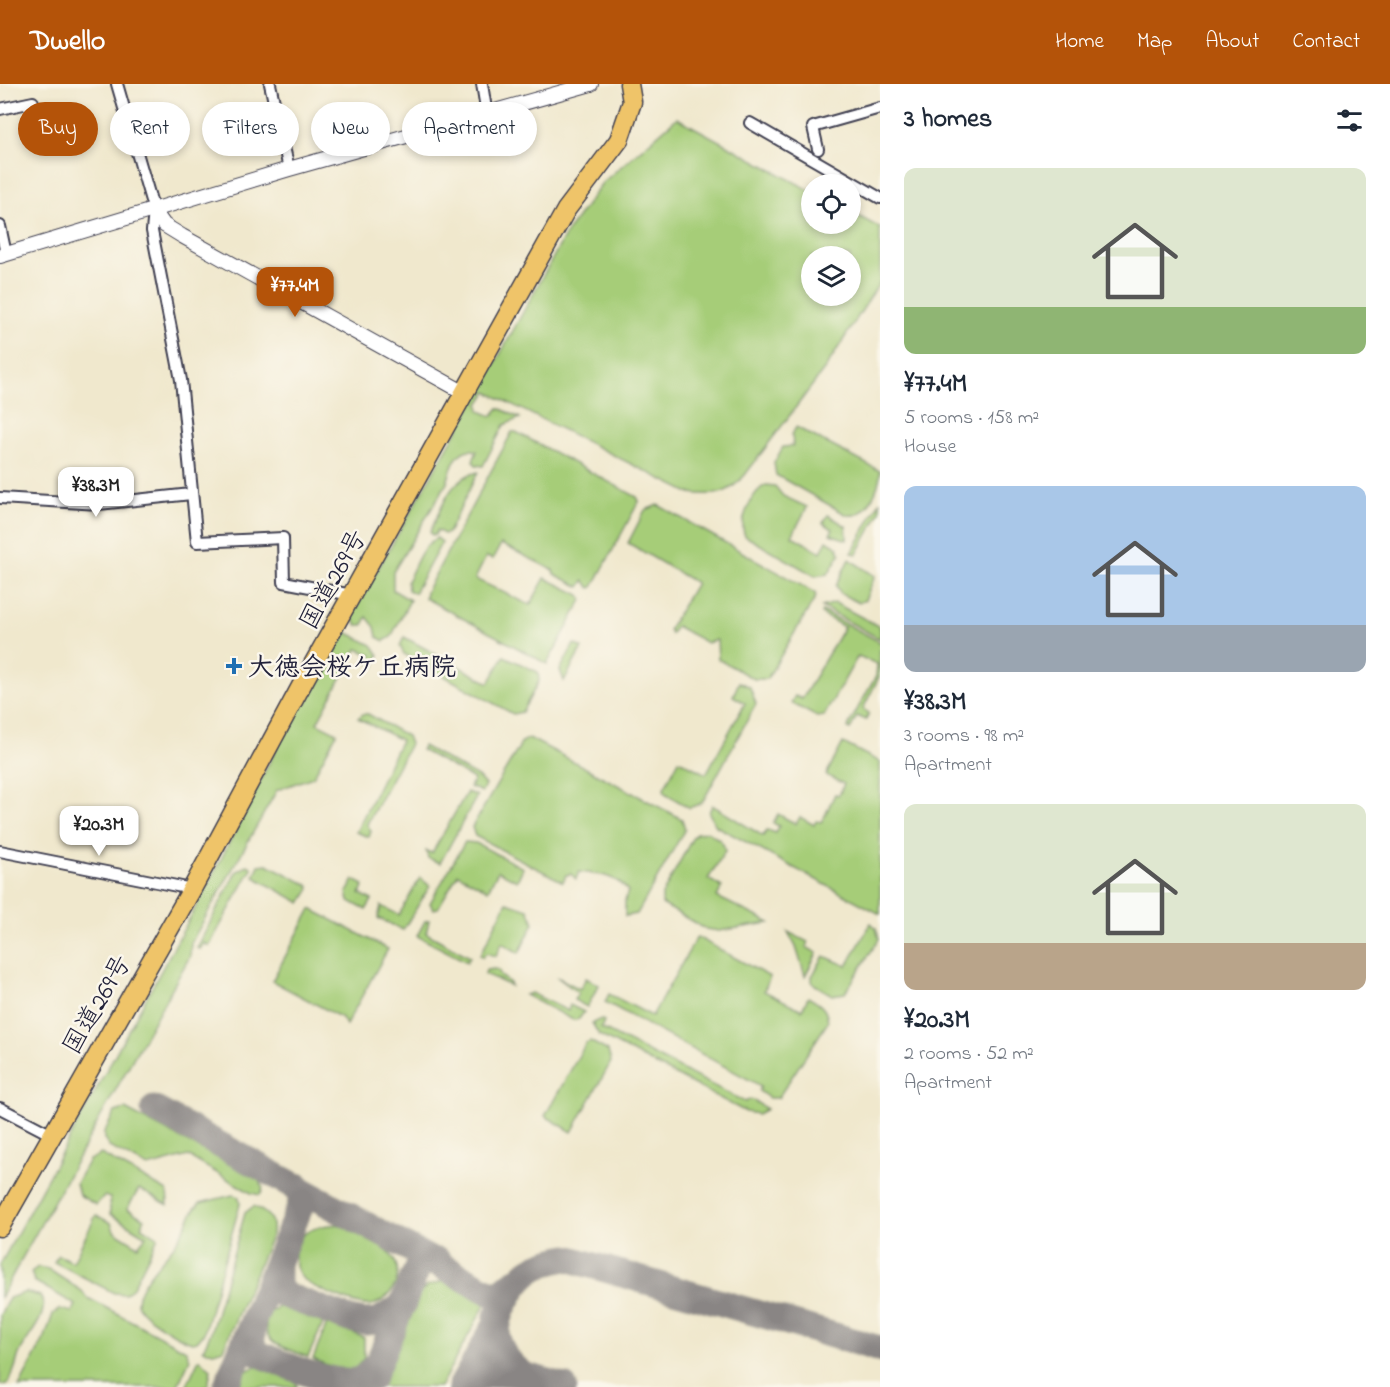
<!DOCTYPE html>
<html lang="en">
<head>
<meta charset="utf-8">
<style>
	:root { --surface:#fff; --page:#f2f2f3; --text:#1f2937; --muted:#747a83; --accent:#b45309 }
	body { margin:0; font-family:"Indie Flower","Klee One",sans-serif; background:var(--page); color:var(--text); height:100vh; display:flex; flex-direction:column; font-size:22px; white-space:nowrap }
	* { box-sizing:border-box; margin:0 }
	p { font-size:20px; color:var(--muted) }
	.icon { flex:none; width:33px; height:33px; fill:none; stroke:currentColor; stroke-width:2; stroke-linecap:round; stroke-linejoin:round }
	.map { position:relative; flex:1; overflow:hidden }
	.drawer { display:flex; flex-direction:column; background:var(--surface); width:510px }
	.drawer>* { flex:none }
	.top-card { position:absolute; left:18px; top:18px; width:570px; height:54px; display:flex; gap:12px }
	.buttons { position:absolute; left:801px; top:90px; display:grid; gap:12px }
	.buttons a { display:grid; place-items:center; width:60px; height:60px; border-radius:50%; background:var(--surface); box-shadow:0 3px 9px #0003; font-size:30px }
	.price { position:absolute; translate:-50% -51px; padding:0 14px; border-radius:12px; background:#fff; color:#222; font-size:20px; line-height:39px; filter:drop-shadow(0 2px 3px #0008) }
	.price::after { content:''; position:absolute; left:50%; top:36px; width:18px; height:14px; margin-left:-9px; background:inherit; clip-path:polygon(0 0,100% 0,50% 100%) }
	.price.on { background:var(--accent); color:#fff }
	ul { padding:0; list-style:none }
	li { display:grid; align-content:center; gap:12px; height:318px; padding:0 24px }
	li span { display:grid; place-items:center; height:186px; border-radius:12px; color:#555 }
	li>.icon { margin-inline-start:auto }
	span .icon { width:108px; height:108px; fill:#fffc; stroke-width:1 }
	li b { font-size:26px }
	h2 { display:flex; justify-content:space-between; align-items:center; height:72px; padding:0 24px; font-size:26px }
	.tag { padding:0 21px; border-radius:27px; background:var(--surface); box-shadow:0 3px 9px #0003; font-size:21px; line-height:54px }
	.tag.on { background:var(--accent); color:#fff }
	header { display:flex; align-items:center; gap:36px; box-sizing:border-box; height:84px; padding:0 30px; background:var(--accent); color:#fff }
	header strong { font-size:28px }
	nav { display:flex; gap:33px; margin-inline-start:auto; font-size:21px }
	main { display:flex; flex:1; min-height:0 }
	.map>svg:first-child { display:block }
	.green { fill:#a6cd78; stroke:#64785a; stroke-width:1.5; fill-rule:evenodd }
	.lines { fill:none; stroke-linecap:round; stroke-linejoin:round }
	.taxiway { stroke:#898584; stroke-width:27 }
	.minor-casing { stroke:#414051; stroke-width:14 }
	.tertiary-casing { stroke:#414051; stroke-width:16 }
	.trunk-casing { stroke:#414051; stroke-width:21 }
	.minor { stroke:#fff; stroke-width:10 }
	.tertiary { stroke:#fff; stroke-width:14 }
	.trunk { stroke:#efc469; stroke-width:18 }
	.poi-dot { fill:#1f6fb2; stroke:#fbf7ec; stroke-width:2 }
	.labels { text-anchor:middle; stroke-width:5; stroke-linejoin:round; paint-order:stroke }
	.street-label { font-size:26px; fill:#22223b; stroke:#fbf7ec }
	.poi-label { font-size:26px; font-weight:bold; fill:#22223b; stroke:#fbf7ec; text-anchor:start }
</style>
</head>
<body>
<header>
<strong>Dwello</strong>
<nav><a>Home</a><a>Map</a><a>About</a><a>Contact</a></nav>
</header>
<main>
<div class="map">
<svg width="880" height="1303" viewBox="0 0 880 1303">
	<rect width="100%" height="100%" fill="#fbf7ec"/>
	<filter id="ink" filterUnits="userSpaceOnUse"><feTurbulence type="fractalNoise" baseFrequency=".0167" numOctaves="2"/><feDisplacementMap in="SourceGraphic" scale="12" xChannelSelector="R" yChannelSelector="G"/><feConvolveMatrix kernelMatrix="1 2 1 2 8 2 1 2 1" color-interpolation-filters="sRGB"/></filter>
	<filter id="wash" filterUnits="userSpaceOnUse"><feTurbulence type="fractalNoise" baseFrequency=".008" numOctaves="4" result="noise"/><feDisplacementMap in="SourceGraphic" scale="24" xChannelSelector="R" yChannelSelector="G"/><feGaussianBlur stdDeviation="1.35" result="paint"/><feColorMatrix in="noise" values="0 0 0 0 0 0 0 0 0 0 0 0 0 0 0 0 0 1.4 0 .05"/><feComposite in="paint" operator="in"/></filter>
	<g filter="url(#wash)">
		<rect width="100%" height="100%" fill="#f0e8cd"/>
		<!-- green -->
		<g class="green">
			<path d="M 677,34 L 811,107 L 812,140 L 850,140 L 851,128 L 880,144 L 880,198 L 826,283 L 745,391 C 727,412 715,412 689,409 L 487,308 L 479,320 L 480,327 L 492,332 L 499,324 L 520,334 L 504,341 L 483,382 L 476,381 L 473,377 L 477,367 C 457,361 451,384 447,399 L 393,488 L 393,506 L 410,516 L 391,553 L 384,557 L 377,553 L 375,543 L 367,533 L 363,541 L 357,541 L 351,532 L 481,305 L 567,148 L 602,99 ZM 850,172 L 850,212 L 812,212 L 812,172 Z"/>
			<path d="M 796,343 L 880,387 C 880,403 867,435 847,431 L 776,391 L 774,379 L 783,363 L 793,362 L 792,351 Z"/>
			<polygon points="512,348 516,348 637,413 639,417 593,503 590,504 584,496 580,503 554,490 553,486 501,460 493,475 486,473 475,495 530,521 545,494 580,511 582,516 547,580 425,514 426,508"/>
			<path d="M 478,388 L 448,449 L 444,450 L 437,446 L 435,451 L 432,451 L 430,448 C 442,424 449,394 478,388 Z"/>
			<path d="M 766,401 L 775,402 L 783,412 L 807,423 L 792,452 L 821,468 L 827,456 L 838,463 L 840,470 L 828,490 L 815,492 L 745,452 C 738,438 752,407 766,401 Z"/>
			<polygon points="880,417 880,428 857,470 852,469"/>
			<polygon points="658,421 815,509 816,513 767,595 754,595 718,575 717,556 707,559 676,542 671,550 669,545 696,499 628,459 645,426"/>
			<polygon points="828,431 846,442 847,456 830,450 833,445 823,439"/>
			<path d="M 437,454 L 442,458 L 414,509 L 408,506 L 407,497 C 416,483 419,463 437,454 Z"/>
			<polygon points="849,475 875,492 865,516 859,519 841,510 836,502"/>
			<polygon points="835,519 880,543 880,555 822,523"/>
			<polygon points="822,527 880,558 879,593 863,625 869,629 866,636 857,632 850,646 848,644 849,640 876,592 877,580 858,572 824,632 817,633 791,619 795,612 802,615 844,543 821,530"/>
			<polygon points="342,546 372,561 379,571 375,582 369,579 372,571 357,565 317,639 337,649 313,693 277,706 191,859 190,872 0,1214 0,1181 209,799 299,619"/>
			<polygon points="404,553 489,599 504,572 538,588 539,597 522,628 513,630 404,570 400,562"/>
			<polygon points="574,560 582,564 564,597 560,586"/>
			<polygon points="739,598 750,603 756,620 702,719 689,724 665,709 664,704 679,676 706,690 745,619 733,612"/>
			<polygon points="363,630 368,630 407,652 410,660 367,740 371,747 369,753 356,748 401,656 358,634"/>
			<path d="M 529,654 L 682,735 L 685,745 L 637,830 L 625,832 L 625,816 L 628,807 C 615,791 599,790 579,788 L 576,795 L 571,790 L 566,791 L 563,798 L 475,752 L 472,743 L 522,658 Z"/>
			<polygon points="843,659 880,678 880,830 716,742 709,729 712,721 763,752 767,746 776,749 779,742 773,739 778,730 796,740 800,733 814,741 816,737 822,738 835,710 839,711 844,700 826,691"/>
			<polygon points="423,662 478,693 485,701 482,708 470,703 474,695 421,666"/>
			<polygon points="467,708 477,712 440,779 428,774 426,767 432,769"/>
			<path d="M 708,748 C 716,754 724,756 725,767 L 708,795 L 722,803 L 717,813 L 770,839 L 719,847 L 705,845 L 662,820 L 662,811 L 693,753 L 697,749 Z"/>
			<polygon points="465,758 476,759 523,784 517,797 498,787 488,806 458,790 438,824 433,825 430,819"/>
			<polygon points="267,780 308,801 310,805 301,819 254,793 259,781"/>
			<polygon points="248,781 252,784 209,862 204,859 200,865 197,864 236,788"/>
			<polygon points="420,794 430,802 403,846 378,834 381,822 399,831"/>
			<polygon points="354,796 364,801 360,810 372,816 366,826 349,817 347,808"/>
			<polygon points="507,818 528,825 534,839 519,869 502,859 496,872 486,869 483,873 480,871"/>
			<polygon points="311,825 388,865 346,941 342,934 272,897"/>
			<polygon points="429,836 426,849 470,873 467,878 417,852 425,837"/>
			<polygon points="871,839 876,844 879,855 845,909 832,911 812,899 812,892 824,872 847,882"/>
			<polygon points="788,848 808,858 806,863 817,869 805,892 796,863"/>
			<path d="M 697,853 L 770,893 L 764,907 L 802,926 L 808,913 C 820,920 827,924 828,938 L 778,1014 L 769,1014 L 759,1007 L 761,1002 L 605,918 L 609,910 L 652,932 Z"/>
			<polygon points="495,885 499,886 500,891 510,899 511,902 485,890 486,886"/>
			<polygon points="557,893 580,905 586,894 599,901 587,923 574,916 578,909"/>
			<polygon points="531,909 568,927 570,921 584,928 579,935 573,936 525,911"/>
			<polygon points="601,935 604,937 601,944 745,1018 751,1015 767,1025 758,1030 746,1028 599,951 592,939"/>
			<polygon points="590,957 608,967 611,978 572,1048 545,1032 586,959"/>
			<path d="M 125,1025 L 258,1095 C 262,1101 265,1104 260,1111 L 251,1109 L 188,1072 L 148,1083 L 109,1063 L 104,1055 L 104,1049 L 115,1028 Z"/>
			<polygon points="101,1070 167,1107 168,1121 139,1105 127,1125 145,1135 141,1143 158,1153 132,1205 125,1210 114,1209 54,1178 58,1171 73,1178 96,1131 111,1139 114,1147 138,1162 146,1152 110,1130 110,1114 104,1112 96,1121 79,1111 76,1099 89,1076"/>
			<path d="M 233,1111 L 239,1113 L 240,1120 L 204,1249 L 197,1257 L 192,1258 C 181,1255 137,1230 137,1218 C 138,1200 162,1177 173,1163 C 182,1151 188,1136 196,1123 L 200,1119 Z"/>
			<path d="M 254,1122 C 268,1130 274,1133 272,1150 L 223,1265 L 214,1268 L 203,1266 L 211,1248 L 245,1129 Z"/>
			<path d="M 346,1140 C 370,1154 416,1174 390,1209 C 384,1216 377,1222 367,1221 C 355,1221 313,1204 304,1196 C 298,1191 296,1183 295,1176 C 292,1145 321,1140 346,1140 Z"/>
			<polygon points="38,1183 48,1185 82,1207 86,1213 186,1266 190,1275 177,1303 19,1303 45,1253 53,1230 60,1225 72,1228 76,1221 34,1197 31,1188"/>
			<polygon points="444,1197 486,1219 440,1303 377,1303 415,1214 427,1202"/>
			<path d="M 26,1208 L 40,1212 C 53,1231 23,1255 18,1273 C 16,1282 13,1290 8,1300 L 0,1301 L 0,1231 L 9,1214 Z"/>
			<path d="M 286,1218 L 325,1235 L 308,1273 C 284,1263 258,1261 268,1229 Z"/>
			<polygon points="328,1237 364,1254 364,1274 355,1285 341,1287 313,1275"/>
			<polygon points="199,1275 211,1285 208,1303 186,1303"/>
			<path d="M 260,1282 L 296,1297 L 297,1303 L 238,1303 C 240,1290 247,1284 260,1282 Z"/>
		</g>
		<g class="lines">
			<!-- taxiway -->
			<g class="taxiway">
				<polyline points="154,1025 491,1209 500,1209 516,1197"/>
				<polyline points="277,1180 277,1202 284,1211 349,1235 365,1238 378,1237 403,1221"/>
				<path d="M 252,1241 L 252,1260 L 257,1269 C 283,1280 333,1303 359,1296 C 368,1292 373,1284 379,1277"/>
				<path d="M 524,1291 C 498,1271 490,1252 504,1222 C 520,1190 531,1180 567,1174 L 880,1265"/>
				<polyline points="372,1294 419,1180 438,1177"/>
				<polyline points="226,1303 300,1123 302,1109 298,1102"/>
				<polyline points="461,1303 496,1240 497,1232"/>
				<path d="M 464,1303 C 495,1277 530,1293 564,1303"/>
			</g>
		</g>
	</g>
	<g filter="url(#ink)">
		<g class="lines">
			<!-- minor casing -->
			<g class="minor-casing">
				<g id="minor">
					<polyline points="117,0 154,127 152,147 181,296 197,458 283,454 284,498 352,511"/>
					<polyline points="270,0 289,85"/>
					<polyline points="482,0 487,31"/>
					<polyline points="0,25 33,18"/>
					<polyline points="750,39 880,114"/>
					<polyline points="818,65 813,43 880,24"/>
					<polyline points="0,142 6,170"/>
					<polyline points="0,414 99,420 191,410"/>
					<polyline points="0,767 192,805"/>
					<polyline points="0,1024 50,1050"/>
				</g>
			</g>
			<!-- tertiary casing -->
			<g class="tertiary-casing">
				<g id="tertiary">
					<polyline points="154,127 164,141 182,152 465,309"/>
					<polyline points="0,172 289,85 591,0"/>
				</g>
			</g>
			<!-- trunk casing -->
			<g class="trunk-casing">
				<polyline id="trunk" points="0,1143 192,805 306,593 566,126 619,56 632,18 629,0"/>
			</g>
			<!-- minor -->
			<use href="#minor" class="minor"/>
			<!-- tertiary -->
			<use href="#tertiary" class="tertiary"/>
			<!-- trunk -->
			<use href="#trunk" class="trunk"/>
		</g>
	</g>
	<!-- markers -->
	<path class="poi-dot" d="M231 573h6v6h6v6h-6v6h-6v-6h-6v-6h6z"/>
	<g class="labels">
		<!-- street labels -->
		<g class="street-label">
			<text transform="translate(332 495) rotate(-61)" y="9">国道269号</text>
			<text transform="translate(96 920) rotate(-60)" y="9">国道269号</text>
		</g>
		<!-- poi labels -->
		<g class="poi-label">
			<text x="248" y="591">大徳会桜ケ丘病院</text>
		</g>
	</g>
</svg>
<div class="buttons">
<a><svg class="icon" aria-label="locate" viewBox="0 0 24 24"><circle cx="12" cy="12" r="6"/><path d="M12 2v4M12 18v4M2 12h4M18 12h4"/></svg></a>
<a><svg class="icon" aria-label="layers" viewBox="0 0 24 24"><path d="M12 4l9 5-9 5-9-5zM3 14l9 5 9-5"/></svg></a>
</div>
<b class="price on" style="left:295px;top:234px">¥77.4M</b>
<b class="price" style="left:96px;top:434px">¥38.3M</b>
<b class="price" style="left:99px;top:773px">¥20.3M</b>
<div class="top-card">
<a class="tag on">Buy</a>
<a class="tag">Rent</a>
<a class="tag">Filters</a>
<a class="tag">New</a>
<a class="tag">Apartment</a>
</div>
</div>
<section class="drawer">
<h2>3 homes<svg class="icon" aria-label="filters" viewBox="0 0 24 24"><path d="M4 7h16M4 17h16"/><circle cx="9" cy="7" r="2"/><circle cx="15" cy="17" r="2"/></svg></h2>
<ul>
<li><span style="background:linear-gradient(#dfe7d0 75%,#8fb573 0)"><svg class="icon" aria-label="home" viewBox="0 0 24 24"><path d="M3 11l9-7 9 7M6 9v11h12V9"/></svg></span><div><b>¥77.4M</b><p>5 rooms · 158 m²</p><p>House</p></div></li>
<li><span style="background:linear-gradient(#a9c7e8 75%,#9aa5b1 0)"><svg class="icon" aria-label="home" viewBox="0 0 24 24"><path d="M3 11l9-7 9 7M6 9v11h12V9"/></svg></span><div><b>¥38.3M</b><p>3 rooms · 98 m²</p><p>Apartment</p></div></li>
<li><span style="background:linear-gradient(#dfe7d0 75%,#b9a48a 0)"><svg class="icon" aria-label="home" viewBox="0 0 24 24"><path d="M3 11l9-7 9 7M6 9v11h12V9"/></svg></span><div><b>¥20.3M</b><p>2 rooms · 52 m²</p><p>Apartment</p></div></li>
</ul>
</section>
</main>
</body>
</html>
